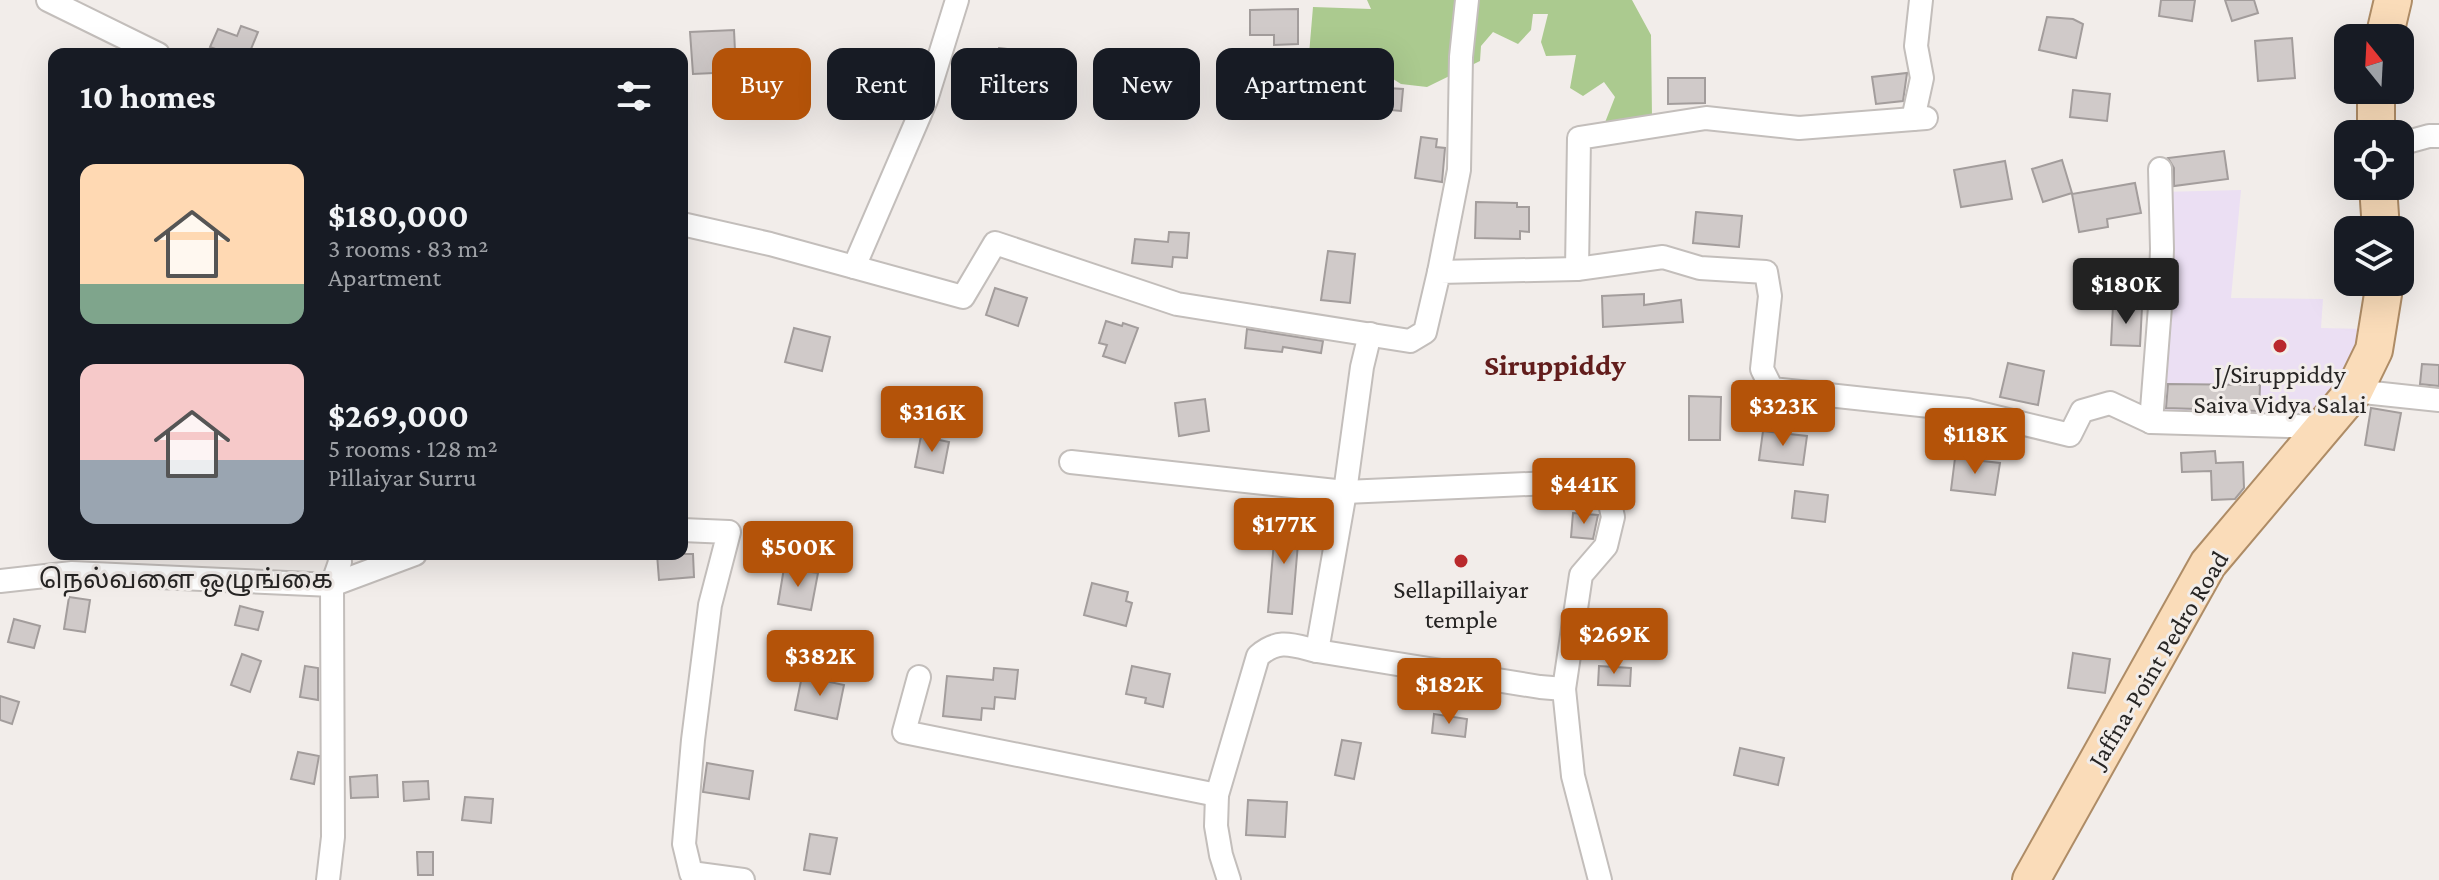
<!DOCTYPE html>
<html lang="en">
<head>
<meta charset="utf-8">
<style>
	:root { --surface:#171b24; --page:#20242c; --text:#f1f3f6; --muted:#9ea1a6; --accent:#b45309 }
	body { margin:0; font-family:"Crimson Pro","Noto Sans Tamil",serif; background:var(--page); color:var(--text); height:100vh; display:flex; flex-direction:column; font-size:30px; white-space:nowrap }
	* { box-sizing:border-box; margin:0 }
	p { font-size:26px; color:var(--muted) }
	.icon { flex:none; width:44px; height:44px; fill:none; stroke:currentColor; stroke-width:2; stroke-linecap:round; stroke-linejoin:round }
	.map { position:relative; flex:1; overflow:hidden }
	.side { position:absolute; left:48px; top:48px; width:640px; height:512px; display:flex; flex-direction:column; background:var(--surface); border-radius:16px; box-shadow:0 8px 32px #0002 }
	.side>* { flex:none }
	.hud { position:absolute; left:712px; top:48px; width:760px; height:72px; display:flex; gap:16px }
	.needle { width:52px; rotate:342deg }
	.controls { position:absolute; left:2334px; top:24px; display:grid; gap:16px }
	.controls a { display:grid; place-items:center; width:80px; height:80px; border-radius:16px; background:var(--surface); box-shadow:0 8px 32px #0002; font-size:40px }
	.price { position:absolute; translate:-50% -68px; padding:0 18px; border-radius:8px; background:var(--accent); color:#fff; font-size:26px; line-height:52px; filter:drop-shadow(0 2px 4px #0008) }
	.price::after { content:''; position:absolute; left:50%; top:48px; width:24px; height:18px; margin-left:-12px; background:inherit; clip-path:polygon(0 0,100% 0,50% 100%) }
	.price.on { background:#222; color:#fff }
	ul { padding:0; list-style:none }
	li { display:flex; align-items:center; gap:24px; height:200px; padding:0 32px }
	li span { display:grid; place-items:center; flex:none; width:224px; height:160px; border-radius:16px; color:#555 }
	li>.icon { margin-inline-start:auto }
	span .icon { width:96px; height:96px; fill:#fffc; stroke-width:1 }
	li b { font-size:34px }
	h2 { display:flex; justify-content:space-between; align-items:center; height:96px; padding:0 32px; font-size:34px }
	.tag { padding:0 28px; border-radius:16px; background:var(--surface); box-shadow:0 8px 32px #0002; font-size:28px; line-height:72px }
	.tag.on { background:var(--accent); color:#fff }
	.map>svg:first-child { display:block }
	.education { fill:#ebdff3 }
	.forest { fill:#abca8f }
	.building { fill:#d0cac9; stroke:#a39d9c; stroke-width:2 }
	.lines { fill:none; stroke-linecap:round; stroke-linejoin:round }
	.street-casing { stroke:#c3bebb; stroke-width:26 }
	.primary-casing { stroke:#ae8c66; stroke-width:40 }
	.street { stroke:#fff; stroke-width:22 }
	.primary { stroke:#fadcb9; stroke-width:36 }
	.poi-dot { fill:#b9292c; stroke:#f2edea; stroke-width:3 }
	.labels { text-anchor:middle; stroke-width:6; stroke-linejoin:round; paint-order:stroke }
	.poi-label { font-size:26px; fill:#272524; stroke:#f2edea }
	.street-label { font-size:26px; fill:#272524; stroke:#f2edea }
	.quarter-label { font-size:30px; font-weight:bold; fill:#621d1c; stroke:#f2edea }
</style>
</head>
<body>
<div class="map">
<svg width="2439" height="880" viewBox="0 0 2439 880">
	<rect width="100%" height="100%" fill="#f2edea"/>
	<!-- education -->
	<polygon class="education" points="2241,190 2231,298 2323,299 2321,328 2365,329 2350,367 2326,402 2290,427 2152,422 2161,192"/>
	<!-- forest -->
	<polygon class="forest" points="1367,0 1632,0 1651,35 1652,118 1604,125 1615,97 1604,82 1583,96 1570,88 1576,55 1546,56 1541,42 1548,14 1533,14 1531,30 1518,44 1493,32 1481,46 1480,61 1427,87 1401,84 1361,59 1349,67 1348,81 1306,90 1313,7 1371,9"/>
	<!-- building -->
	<g class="building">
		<polygon points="2161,0 2195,0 2192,21 2159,16"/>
		<polygon points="2225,0 2254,0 2258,13 2232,21"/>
		<polygon points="1298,9 1298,44 1274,45 1274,35 1250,35 1250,10"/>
		<polygon points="2047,17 2073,19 2083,24 2076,58 2039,50"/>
		<polygon points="241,26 258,32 249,54 229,54 210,47 218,29 237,36"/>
		<polygon points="734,30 736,72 693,74 690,32"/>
		<polygon points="2292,38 2295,78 2258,81 2255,41"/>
		<polygon points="999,48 1025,51 1023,61 1033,62 1030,93 1004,90 1006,68 996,67"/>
		<polygon points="1907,73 1903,101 1876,104 1872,77"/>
		<polygon points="1668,78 1705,78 1705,103 1668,104"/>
		<polygon points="1371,87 1403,89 1401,111 1369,108"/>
		<polygon points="2073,90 2110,94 2107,121 2070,117"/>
		<polygon points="1421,137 1437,139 1436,147 1445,148 1442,182 1415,178"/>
		<polygon points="2224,151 2228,179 2174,186 2174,168 2168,158"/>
		<polygon points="2062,160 2072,193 2043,202 2032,169"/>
		<polygon points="2005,161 2012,199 1961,207 1954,170"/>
		<polygon points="2135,183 2141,213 2107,219 2108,227 2079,232 2072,194"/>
		<polygon points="1476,202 1517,203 1517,207 1529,207 1529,232 1520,231 1520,239 1475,238"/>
		<polygon points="1696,212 1742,216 1739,247 1693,243"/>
		<polygon points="1169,232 1189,233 1187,258 1173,257 1172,267 1132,263 1135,239 1168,242"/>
		<polygon points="1328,251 1355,254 1350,303 1321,300"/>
		<polygon points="995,288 1027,298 1018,326 986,315"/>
		<polygon points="1644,294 1644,305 1681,300 1683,322 1603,327 1602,296"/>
		<polygon points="2113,305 2142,307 2140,346 2111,345"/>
		<polygon points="1106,321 1122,326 1123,323 1138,328 1125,363 1103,356 1107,345 1099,343"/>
		<polygon points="794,328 830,337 822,371 785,362"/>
		<polygon points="1247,329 1323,341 1321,353 1283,347 1282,352 1245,348"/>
		<polygon points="2008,363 2044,371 2038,405 2000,397"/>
		<polygon points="2422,364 2439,365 2439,386 2420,384"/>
		<polygon points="2168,384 2260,385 2259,411 2166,408"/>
		<polygon points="1689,396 1721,397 1720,440 1689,440"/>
		<polygon points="1205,399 1209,431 1179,436 1175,403"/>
		<polygon points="2371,408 2401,413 2394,450 2365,445"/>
		<polygon points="1763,431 1807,436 1803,465 1759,460"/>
		<polygon points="921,436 949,442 943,473 915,467"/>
		<polygon points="2215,451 2216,463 2243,462 2244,488 2235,499 2212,500 2211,471 2182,472 2181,453"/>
		<polygon points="1955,458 2000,463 1995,495 1951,490"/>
		<polygon points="1795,491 1828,495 1825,522 1792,518"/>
		<polygon points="1573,513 1598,515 1593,539 1571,537"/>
		<polygon points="1276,518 1300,520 1292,614 1268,612"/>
		<polygon points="657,554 693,554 694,577 659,580"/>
		<polygon points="784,568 818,573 811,610 778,604"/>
		<polygon points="1092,583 1128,592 1126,601 1132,603 1126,626 1084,615"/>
		<polygon points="69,597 90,600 85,632 64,629"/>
		<polygon points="240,606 263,612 258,630 235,625"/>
		<polygon points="14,619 40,626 34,648 8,642"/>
		<polygon points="2073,653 2110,659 2105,693 2068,688"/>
		<polygon points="242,654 261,661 250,692 231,685"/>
		<polygon points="305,666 318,668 318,700 300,697"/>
		<polygon points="1132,666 1170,674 1163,707 1145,703 1146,698 1126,694"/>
		<polygon points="1599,666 1631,668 1630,686 1598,685"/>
		<polygon points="994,668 1018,670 1015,699 995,697 994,709 982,708 981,720 943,716 947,676 993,680"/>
		<polygon points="802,676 844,685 837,719 795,710"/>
		<polygon points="0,696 19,702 12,724 0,720"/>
		<polygon points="1434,714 1467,719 1465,737 1432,733"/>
		<polygon points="1342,740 1361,743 1354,779 1335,775"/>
		<polygon points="1740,748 1784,758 1778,785 1734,775"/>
		<polygon points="298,752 319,756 314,784 291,779"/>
		<polygon points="707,763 753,771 749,799 703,792"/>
		<polygon points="377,775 378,797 351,798 350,777"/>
		<polygon points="428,781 429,799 404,801 403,782"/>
		<polygon points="465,797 493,799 491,823 462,820"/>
		<polygon points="1248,800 1287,802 1285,837 1246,835"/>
		<polygon points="810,834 837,838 830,874 804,870"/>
		<polygon points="417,852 433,852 433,875 418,875"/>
	</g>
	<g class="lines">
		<!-- street casing -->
		<g class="street-casing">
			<g id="street">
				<polyline points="48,0 158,54"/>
				<polyline points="1913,119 1922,78 1916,46 1921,0"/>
				<polyline points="2400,144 2429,136 2439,136"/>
				<polyline points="682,224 770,244 963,297 995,243 1177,304 1410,341 1425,332 1439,272 1577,269 1663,257 1700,268 1766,272 1770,296 1762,369 1772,389 1967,410 2070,435 2082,411 2110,403 2151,422 2325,427"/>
				<polyline points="854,267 926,100 957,0"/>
				<polyline points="1577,269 1579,138 1706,118 1799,128 1926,118"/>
				<polyline points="1439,272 1459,170 1461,57 1467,0"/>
				<polyline points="2354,391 2439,400"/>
				<polyline points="2151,422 2160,307 2162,249 2160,169"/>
				<polyline points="1071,462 1345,492 1550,483 1596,488 1609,499 1613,517 1606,546 1581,575 1564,689"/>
				<polyline points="682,530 729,532 710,605 693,740 684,844 691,873 743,880"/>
				<polyline points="0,581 72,573 332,585 415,554"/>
				<polyline points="1317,651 1345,492 1362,367 1370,334"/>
				<polyline points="919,677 904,732 1217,795"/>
				<polyline points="328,880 333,837 332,585 340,562 339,554"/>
				<path d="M 1229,880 L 1221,855 L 1216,826 L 1217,795 L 1258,656 C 1279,638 1292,645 1317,651 L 1540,687 L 1564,689 L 1573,776 L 1600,880"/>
			</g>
		</g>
		<!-- primary casing -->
		<g class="primary-casing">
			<g id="primary">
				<polyline points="2384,38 2393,0"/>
				<polyline points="2376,134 2376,90"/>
				<polyline points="2378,186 2381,230"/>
				<polyline points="2031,880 2208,564 2354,391 2374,350 2385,282"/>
			</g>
		</g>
		<!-- street -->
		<use href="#street" class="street"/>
		<!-- primary -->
		<use href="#primary" class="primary"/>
	</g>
	<!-- markers -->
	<g class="poi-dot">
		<circle cx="2280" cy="346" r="8"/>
		<circle cx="1461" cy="561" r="8"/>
	</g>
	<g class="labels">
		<!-- poi labels -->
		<g class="poi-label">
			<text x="2280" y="383">J/Siruppiddy<tspan x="2280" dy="30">Saiva Vidya Salai</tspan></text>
			<text x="1461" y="598">Sellapillaiyar<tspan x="1461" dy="30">temple</tspan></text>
		</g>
		<!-- street labels -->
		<g class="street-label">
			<text x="186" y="588">நெல்வளை ஒழுங்கை</text>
			<text transform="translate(2158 659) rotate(-59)" y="9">Jaffna-Point Pedro Road</text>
		</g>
		<!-- quarter labels -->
		<g class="quarter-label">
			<text x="1555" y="375">Siruppiddy</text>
		</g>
	</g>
</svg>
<div class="controls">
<a><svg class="needle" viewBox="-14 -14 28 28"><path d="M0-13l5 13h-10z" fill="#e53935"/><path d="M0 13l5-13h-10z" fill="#9ea1a6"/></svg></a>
<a><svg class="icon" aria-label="locate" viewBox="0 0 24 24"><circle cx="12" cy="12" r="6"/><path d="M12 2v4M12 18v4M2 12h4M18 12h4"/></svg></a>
<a><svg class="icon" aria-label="layers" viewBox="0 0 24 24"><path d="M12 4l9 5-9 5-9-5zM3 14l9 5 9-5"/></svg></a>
</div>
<b class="price on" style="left:2126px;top:326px">$180K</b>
<b class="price" style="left:1783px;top:448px">$323K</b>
<b class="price" style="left:932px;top:454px">$316K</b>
<b class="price" style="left:1975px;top:476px">$118K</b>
<b class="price" style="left:1584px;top:526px">$441K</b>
<b class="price" style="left:1284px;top:566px">$177K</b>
<b class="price" style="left:798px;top:589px">$500K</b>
<b class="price" style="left:1614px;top:676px">$269K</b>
<b class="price" style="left:820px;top:698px">$382K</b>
<b class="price" style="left:1449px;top:726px">$182K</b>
<div class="hud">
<a class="tag on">Buy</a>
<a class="tag">Rent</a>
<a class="tag">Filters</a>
<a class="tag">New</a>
<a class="tag">Apartment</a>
</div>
<section class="side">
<h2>10 homes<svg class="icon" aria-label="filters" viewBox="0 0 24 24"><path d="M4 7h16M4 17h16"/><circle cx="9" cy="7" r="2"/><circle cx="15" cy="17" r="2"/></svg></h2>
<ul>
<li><span style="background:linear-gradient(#ffd9b3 75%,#7fa58c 0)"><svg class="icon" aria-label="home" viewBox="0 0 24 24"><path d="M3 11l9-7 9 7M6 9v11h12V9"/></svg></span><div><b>$180,000</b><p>3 rooms · 83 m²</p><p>Apartment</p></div></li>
<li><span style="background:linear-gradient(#f6c9c9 60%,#9aa5b1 0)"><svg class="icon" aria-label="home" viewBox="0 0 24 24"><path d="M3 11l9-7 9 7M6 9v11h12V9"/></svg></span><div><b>$269,000</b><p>5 rooms · 128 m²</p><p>Pillaiyar Surru</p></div></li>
</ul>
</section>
</div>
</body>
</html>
